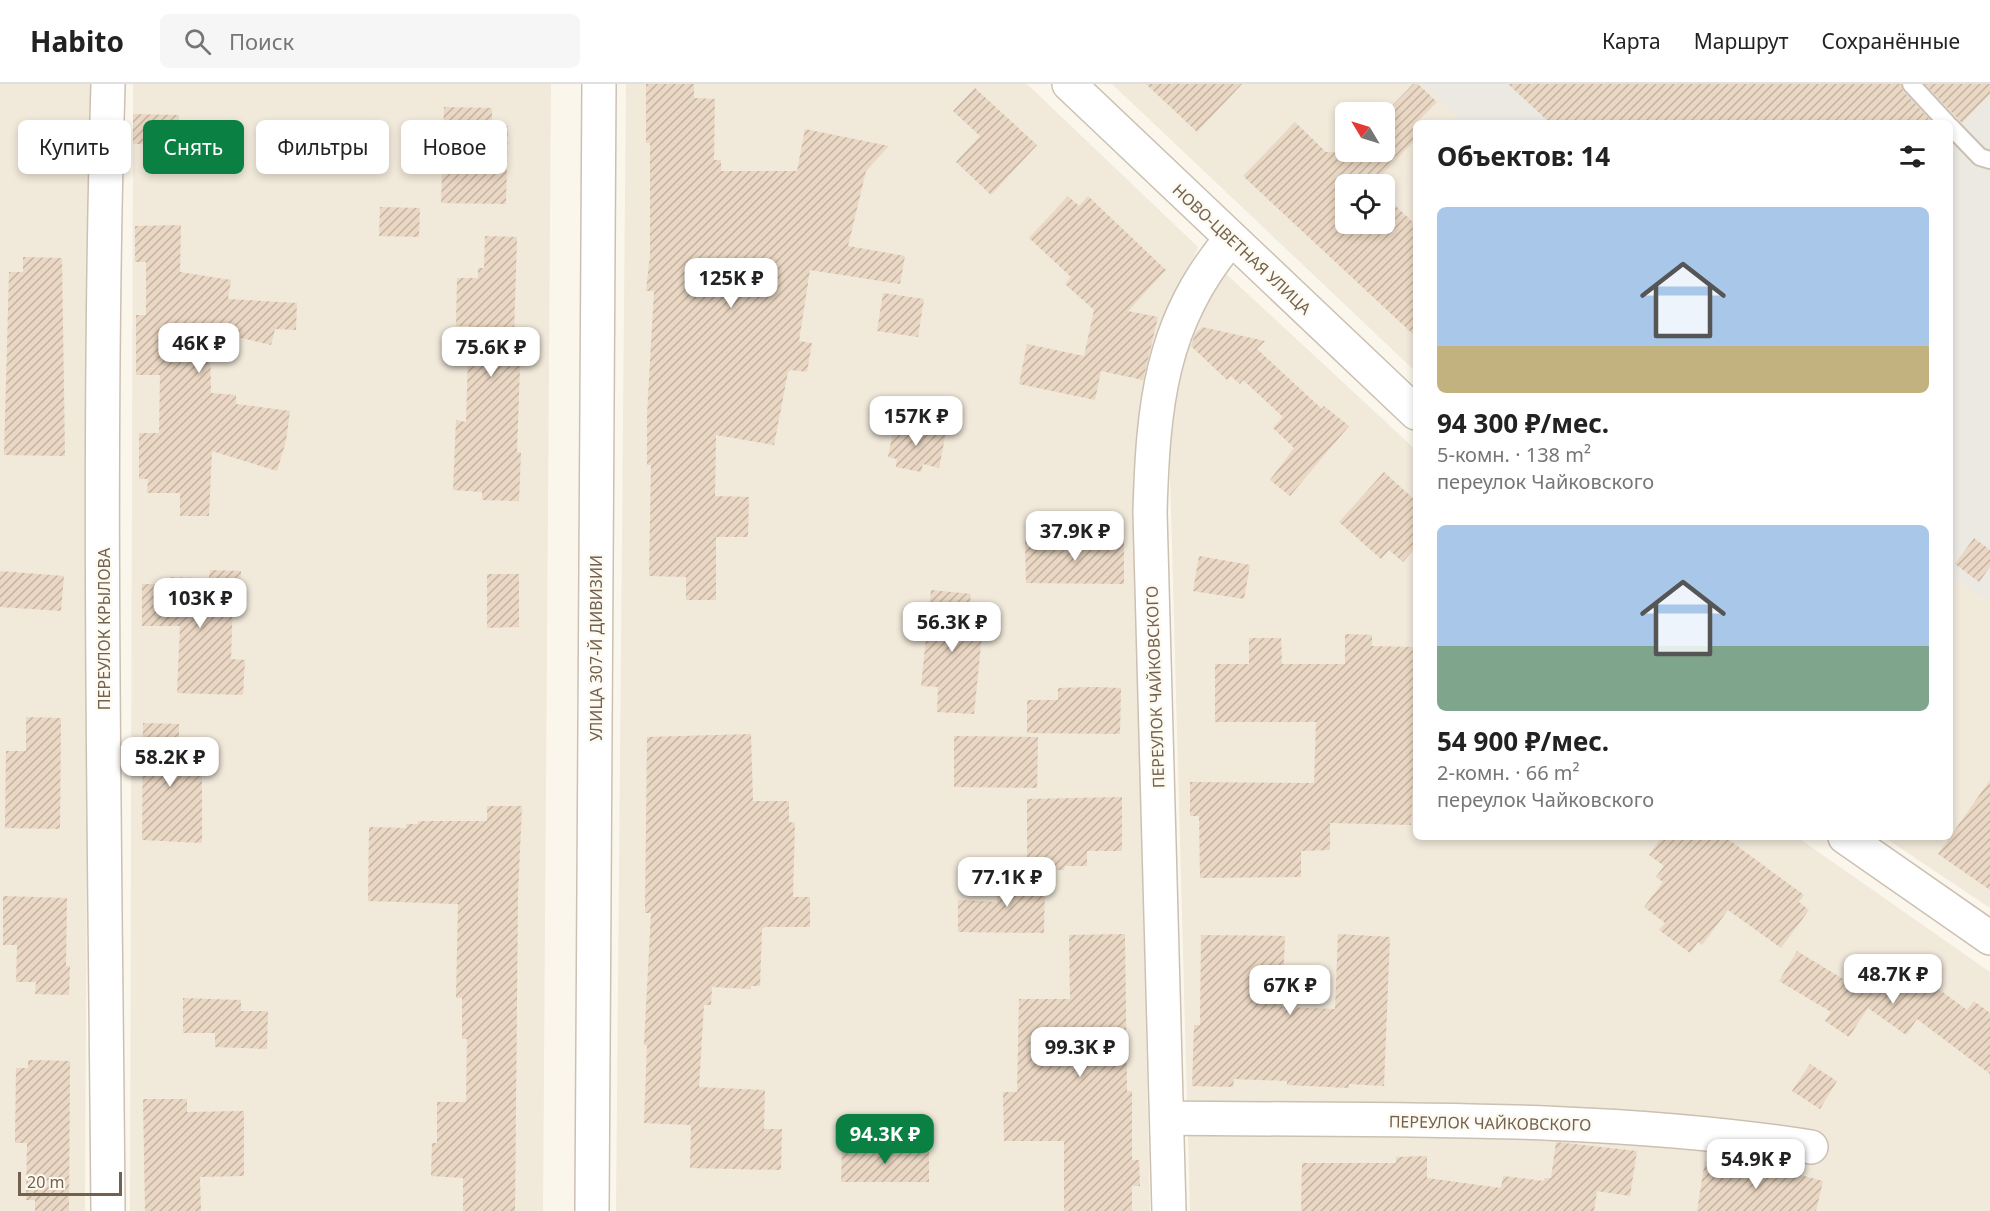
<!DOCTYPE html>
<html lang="ru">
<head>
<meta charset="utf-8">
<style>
	:root { --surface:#fff; --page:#f6f6f6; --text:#222; --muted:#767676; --line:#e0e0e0; --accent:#0b8043 }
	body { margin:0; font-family:"Noto Sans",sans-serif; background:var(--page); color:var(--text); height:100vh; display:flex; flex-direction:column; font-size:22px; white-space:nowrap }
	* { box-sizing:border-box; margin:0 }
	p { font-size:20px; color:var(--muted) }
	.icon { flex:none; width:33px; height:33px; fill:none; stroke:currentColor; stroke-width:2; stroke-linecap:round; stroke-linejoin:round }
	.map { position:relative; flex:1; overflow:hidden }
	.panel { position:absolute; left:1413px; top:36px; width:540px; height:720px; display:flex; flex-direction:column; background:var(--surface); border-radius:9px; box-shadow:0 3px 9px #0003 }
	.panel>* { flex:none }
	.top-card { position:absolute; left:18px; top:36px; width:570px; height:54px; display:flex; gap:12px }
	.needle { width:39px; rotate:308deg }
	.tools { position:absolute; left:1335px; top:18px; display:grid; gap:12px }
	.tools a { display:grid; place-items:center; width:60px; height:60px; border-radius:9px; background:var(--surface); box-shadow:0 3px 9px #0003; font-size:30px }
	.scale { position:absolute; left:18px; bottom:15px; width:104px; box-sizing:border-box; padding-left:6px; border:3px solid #736150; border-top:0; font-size:16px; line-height:21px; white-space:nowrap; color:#736150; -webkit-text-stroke:4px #fdfaf1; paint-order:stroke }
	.price { position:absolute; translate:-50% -51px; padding:0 14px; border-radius:12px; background:#fff; color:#222; font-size:20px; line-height:39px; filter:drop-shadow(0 2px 3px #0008) }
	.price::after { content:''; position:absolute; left:50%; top:36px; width:18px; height:14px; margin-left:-9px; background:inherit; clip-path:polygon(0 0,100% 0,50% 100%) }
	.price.active { background:var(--accent); color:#fff }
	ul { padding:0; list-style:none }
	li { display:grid; align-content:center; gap:12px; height:318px; padding:0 24px }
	li span { display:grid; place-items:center; height:186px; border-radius:9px; color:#555 }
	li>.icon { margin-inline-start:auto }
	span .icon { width:108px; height:108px; fill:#fffc; stroke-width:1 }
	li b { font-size:26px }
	h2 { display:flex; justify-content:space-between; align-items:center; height:72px; padding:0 24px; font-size:26px }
	.pill { padding:0 21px; border-radius:9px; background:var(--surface); box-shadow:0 3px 9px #0003; font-size:21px; line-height:54px }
	.pill.active { background:var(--accent); color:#fff }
	header { display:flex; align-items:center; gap:36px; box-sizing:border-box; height:84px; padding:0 30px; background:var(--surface); border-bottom:2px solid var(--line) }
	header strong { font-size:28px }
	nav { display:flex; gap:33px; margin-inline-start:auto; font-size:21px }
	.search { width:420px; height:54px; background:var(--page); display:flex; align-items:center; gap:15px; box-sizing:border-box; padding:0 21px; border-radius:9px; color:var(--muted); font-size:22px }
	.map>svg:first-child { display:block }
	.residential { fill:#f1e9da; fill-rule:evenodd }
	.industrial { fill:#ece9e3 }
	.building { fill:url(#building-hatch) }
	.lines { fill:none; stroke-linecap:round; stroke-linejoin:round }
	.lane-casing { stroke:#ccc0b2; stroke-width:20 }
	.street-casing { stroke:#ccc0b2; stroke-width:36 }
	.lane { stroke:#fff; stroke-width:16 }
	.street { stroke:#fff; stroke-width:33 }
	.labels { text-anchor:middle; stroke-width:5; stroke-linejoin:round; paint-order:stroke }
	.street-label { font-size:16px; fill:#736150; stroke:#fdfaf1 }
</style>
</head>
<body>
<header>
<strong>Habito</strong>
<div class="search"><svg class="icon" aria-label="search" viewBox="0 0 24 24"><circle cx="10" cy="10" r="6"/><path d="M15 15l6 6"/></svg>Поиск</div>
<nav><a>Карта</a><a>Маршрут</a><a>Сохранённые</a></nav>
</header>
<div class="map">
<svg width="1990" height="1127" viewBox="0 0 1990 1127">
	<defs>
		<pattern id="building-hatch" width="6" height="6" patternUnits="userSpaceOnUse" patternTransform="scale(1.5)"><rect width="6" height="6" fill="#ebd8c4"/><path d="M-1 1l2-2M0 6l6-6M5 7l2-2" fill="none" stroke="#c3b3a2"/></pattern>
	</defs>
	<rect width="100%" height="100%" fill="#fbf6eb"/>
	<!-- residential -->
	<g class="residential">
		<polygon points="0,0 91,0 85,1127 0,1127"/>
		<polygon points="133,0 551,0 543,1127 130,1127"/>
		<polygon points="626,0 1027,0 1198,163 1168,231 1134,435 1150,1127 616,1127"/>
		<path d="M 1112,0 L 1990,0 L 1990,824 L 1884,753 L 1950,753 L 1950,39 L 1416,39 L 1416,288 ZM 1346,28 L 1384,28 L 1384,68 L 1346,68 ZM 1346,100 L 1384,100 L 1384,140 L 1346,140 Z"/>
		<polygon points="1223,187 1416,366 1416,753 1797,753 1990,888 1990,1127 1190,1127 1169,353 1179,270"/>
	</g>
	<!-- industrial -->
	<polygon class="industrial" points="1422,0 1990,0 1990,518 1950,492 1950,39 1462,39"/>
	<!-- building -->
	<g class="building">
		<polygon points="646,0 694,0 694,14 715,15 714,76 721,76 721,87 797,87 805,45 889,62 866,87 848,162 905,172 900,200 810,186 799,257 812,259 807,288 791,286 788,288 774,361 716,351 715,412 749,413 748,453 716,453 716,516 686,516 686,493 649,492 651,381 647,381 647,330 654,207 646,207 650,170 650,59 646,59"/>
		<polygon points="1146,0 1242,0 1197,48"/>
		<polygon points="1413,0 1418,0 1437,18 1416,39 1416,55 1373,100 1346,100 1346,140 1384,140 1384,111 1416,141 1416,253 1243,92 1295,38 1326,68 1384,68 1384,30"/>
		<polygon points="1508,0 1901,0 1903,7 1933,39 1550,39"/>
		<polygon points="1925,0 1990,0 1990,10 1962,39"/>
		<polygon points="975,4 1037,61 991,111 956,78 980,52 953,27"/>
		<polygon points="444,23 492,24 492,41 508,42 506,120 441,119"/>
		<polygon points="133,30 179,31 179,75 147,75 147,60 133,60"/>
		<polygon points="29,43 68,45 66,83 28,81"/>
		<polygon points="1068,112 1079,122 1088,112 1166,186 1128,227 1158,233 1143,296 1101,287 1095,316 1019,300 1027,260 1084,272 1094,226 1065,200 1071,193 1029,154"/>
		<polygon points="380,123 420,124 419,153 379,152"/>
		<polygon points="181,141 180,188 231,196 228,215 297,219 296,246 275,245 271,261 229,251 229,254 210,249 211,309 236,311 236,320 290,327 286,357 277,387 212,367 209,432 180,432 180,409 147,409 148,395 139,395 139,349 159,349 160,291 136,291 136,231 146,231 146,178 135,178 135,142"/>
		<polygon points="485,152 517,153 514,251 524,252 523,283 520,283 517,368 521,368 519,417 482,416 482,408 453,406 456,336 466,338 469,242 456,242 457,194 478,194 478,184 484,184"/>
		<polygon points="23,173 62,174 65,372 4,371 9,188 23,188"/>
		<polygon points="883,209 924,215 918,253 877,247"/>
		<polygon points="1202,243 1265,257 1257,265 1322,325 1324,322 1349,342 1290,412 1270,396 1294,364 1273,344 1283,333 1243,296 1240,300 1231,292 1227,296 1191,262 1195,250"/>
		<polygon points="895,338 946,348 939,384 923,380 921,388 896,383 897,375 888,373"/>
		<polygon points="1384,388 1416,417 1416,463 1403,478 1389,466 1381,475 1339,438"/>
		<polygon points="1974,454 1990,466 1990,483 1979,498 1955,480"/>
		<polygon points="1025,456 1124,457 1124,500 1026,499"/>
		<polygon points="1199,472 1250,481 1244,515 1193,507"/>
		<polygon points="210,486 241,487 240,516 233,516 231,575 245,576 243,611 177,609 180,542 142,542 142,500 170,500 170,493 209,494"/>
		<polygon points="0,487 64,492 61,527 0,523"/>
		<polygon points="487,490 519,490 519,543 487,544"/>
		<polygon points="931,506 971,510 967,539 983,541 974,630 937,628 938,603 921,602"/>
		<polygon points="1345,550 1372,551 1372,562 1415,563 1413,630 1416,630 1411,741 1330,739 1330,766 1301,767 1301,793 1200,794 1199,732 1190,732 1190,698 1314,699 1316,638 1215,638 1215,580 1249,580 1249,554 1281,554 1282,580 1345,580"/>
		<polygon points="1094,603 1121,604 1120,650 1027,649 1027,616 1058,616 1058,604"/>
		<polygon points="26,633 61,634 60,745 5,744 6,667 26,667"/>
		<polygon points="143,639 179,640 179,674 202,674 202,759 142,756"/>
		<polygon points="751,650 753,717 789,717 789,738 795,739 793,813 810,813 810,843 765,843 762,845 760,902 751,902 751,905 712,903 711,921 704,921 699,1003 765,1006 764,1045 782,1045 781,1086 690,1084 691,1041 644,1039 647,961 644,961 651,829 645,829 647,653"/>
		<polygon points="954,652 1038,653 1037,704 954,703"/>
		<polygon points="1990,696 1990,806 1938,770"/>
		<polygon points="1122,713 1122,767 1087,767 1087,782 1065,782 1064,786 1027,786 1027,715"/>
		<polygon points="487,722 522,722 518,811 515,1127 463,1127 463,1094 431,1092 432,1059 437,1059 437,1018 466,1018 467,955 462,955 462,914 456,914 458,820 368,817 369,743 406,744 406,740 418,740 418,737 487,737"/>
		<polygon points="1662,753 1725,753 1804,811 1799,818 1809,826 1781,864 1728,826 1702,861 1698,858 1690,869 1659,846 1665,839 1644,823 1663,798 1656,793 1664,782 1649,771"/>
		<polygon points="997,790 1045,791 1044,849 958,848 958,816 997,818"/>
		<polygon points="3,812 67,814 66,882 70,882 69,911 35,910 36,898 16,898 17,861 3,861"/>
		<polygon points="1125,850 1127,1007 1132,1007 1132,1076 1139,1076 1140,1102 1132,1102 1132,1127 1064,1127 1064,1057 1004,1057 1003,1008 1017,1008 1019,915 1070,915 1069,851"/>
		<polygon points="1338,850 1390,853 1384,1002 1349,1000 1349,1004 1287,1001 1287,997 1234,995 1233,1003 1192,1002 1194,941 1200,941 1201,851 1285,852 1282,923 1335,925"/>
		<polygon points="1797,867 1853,901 1865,884 1886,900 1897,885 1908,893 1913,886 1967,926 1974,917 1990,929 1990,990 1917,935 1906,951 1868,924 1849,953 1825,937 1831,928 1779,897"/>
		<polygon points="183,914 241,916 241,927 268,927 267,965 215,963 215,949 183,949"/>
		<polygon points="28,976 70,977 69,1127 35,1127 35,1116 26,1116 27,1059 15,1059 16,984 28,984"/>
		<polygon points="1810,980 1837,997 1820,1025 1792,1007"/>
		<polygon points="143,1015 187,1015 187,1028 244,1027 244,1092 200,1093 201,1127 145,1127"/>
		<polygon points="1556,1058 1637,1067 1630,1112 1597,1107 1594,1127 1301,1127 1302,1079 1396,1079 1396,1073 1427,1072 1427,1094 1501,1104 1503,1092 1544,1097 1544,1094 1551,1094"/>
		<polygon points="842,1064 929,1064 929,1098 841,1098"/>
		<polygon points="1705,1077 1773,1089 1775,1084 1823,1097 1816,1127 1697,1127"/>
	</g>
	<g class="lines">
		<!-- lane casing -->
		<g class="lane-casing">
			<g id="lane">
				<polyline points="1911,0 1947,39"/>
				<polyline points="1950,42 1980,73 1990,76"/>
			</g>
		</g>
		<!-- street casing -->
		<g class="street-casing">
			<g id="street">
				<polyline points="1069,0 1416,329"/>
				<polyline points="1845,753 1990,854"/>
				<path d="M 1167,1034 C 1382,1037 1599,1030 1811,1063"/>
				<path d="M 108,1127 C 105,751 97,375 108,0"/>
				<polyline points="592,1127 599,0"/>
				<path d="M 1169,1127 L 1150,428 C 1153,324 1160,237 1231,155"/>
			</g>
		</g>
		<!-- lane -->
		<use href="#lane" class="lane"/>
		<!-- street -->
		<use href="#street" class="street"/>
	</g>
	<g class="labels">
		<!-- street labels -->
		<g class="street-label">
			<text transform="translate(1242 165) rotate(43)" y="6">НОВО-ЦВЕТНАЯ УЛИЦА</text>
			<text transform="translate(104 545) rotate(-90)" y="6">ПЕРЕУЛОК КРЫЛОВА</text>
			<text transform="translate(596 564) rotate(-90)" y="6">УЛИЦА 307-Й ДИВИЗИИ</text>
			<text transform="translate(1155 603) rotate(-92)" y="6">ПЕРЕУЛОК ЧАЙКОВСКОГО</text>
			<text transform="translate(1490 1039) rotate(1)" y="6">ПЕРЕУЛОК ЧАЙКОВСКОГО</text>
		</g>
	</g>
</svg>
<div class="tools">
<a><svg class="needle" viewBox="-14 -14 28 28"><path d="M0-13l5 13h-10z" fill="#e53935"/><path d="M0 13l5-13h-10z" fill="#767676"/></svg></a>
<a><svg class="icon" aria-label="locate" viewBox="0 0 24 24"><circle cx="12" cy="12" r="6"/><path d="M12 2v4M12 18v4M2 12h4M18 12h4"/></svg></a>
</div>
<div class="scale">20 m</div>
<b class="price" style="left:731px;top:225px">125K ₽</b>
<b class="price" style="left:199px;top:290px">46K ₽</b>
<b class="price" style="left:491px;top:294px">75.6K ₽</b>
<b class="price" style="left:916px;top:363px">157K ₽</b>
<b class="price" style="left:1075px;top:478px">37.9K ₽</b>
<b class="price" style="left:200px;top:545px">103K ₽</b>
<b class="price" style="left:952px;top:569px">56.3K ₽</b>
<b class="price" style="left:170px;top:704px">58.2K ₽</b>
<b class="price" style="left:1007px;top:824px">77.1K ₽</b>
<b class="price" style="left:1893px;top:921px">48.7K ₽</b>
<b class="price" style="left:1290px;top:932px">67K ₽</b>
<b class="price" style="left:1080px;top:994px">99.3K ₽</b>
<b class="price active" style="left:885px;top:1081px">94.3K ₽</b>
<b class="price" style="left:1756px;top:1106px">54.9K ₽</b>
<div class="top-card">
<a class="pill">Купить</a>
<a class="pill active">Снять</a>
<a class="pill">Фильтры</a>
<a class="pill">Новое</a>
</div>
<section class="panel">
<h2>Объектов: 14<svg class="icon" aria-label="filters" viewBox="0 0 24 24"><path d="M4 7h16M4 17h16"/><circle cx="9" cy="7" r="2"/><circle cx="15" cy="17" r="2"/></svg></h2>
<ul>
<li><span style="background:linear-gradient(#a9c7e8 75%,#c2b280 0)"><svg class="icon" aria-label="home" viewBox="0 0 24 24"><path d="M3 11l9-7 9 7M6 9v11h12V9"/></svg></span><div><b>94 300 ₽/мес.</b><p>5-комн. · 138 m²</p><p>переулок Чайковского</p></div></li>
<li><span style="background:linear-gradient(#a9c7e8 65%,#7fa58c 0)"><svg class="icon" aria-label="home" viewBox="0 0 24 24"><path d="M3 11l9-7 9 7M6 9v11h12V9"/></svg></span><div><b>54 900 ₽/мес.</b><p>2-комн. · 66 m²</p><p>переулок Чайковского</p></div></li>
</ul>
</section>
</div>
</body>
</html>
